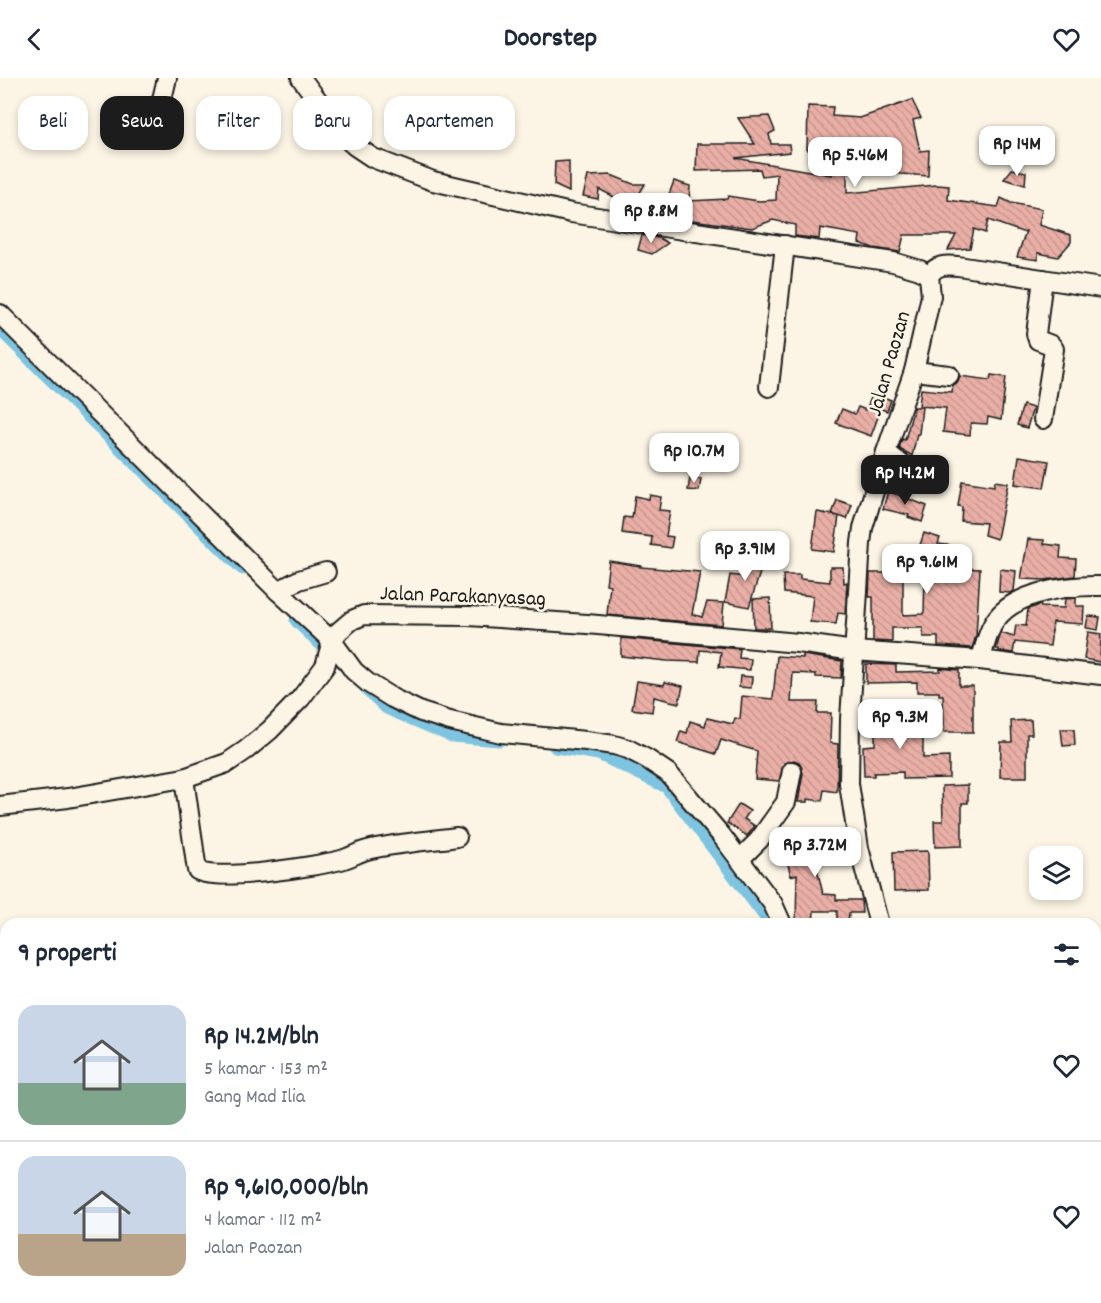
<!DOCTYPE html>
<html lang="id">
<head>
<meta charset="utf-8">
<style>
	:root { --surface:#fff; --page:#f6f6f7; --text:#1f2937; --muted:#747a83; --line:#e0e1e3; --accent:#1c1c1c }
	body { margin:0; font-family:Dekko,sans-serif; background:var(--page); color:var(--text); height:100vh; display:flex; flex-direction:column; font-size:22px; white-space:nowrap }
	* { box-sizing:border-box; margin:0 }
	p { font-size:20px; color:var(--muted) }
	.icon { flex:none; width:33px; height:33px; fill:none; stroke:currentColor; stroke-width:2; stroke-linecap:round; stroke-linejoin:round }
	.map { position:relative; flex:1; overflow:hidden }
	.drawer { position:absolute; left:0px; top:840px; width:1101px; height:386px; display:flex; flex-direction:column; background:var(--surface); border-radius:18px 18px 0 0; box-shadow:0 3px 9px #0003 }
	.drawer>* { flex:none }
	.top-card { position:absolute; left:18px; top:18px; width:600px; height:54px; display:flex; gap:12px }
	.controls { position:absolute; left:1029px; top:768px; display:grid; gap:12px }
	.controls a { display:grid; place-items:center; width:54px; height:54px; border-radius:12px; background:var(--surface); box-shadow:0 3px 9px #0003; font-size:30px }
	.price { position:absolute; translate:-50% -51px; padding:0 14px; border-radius:12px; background:#fff; color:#222; font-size:20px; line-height:39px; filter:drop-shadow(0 2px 3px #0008) }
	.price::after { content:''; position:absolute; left:50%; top:36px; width:18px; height:14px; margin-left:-9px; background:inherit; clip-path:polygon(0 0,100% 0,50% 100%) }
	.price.active { background:var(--accent); color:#fff }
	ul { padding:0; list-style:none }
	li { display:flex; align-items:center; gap:18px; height:150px; padding:0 18px }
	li+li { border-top:2px solid var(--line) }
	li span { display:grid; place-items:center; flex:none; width:168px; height:120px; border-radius:18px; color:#555 }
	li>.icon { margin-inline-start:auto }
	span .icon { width:72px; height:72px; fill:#fffc; stroke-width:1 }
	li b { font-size:26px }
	h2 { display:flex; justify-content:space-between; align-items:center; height:72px; padding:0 18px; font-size:26px }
	.pill { padding:0 21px; border-radius:18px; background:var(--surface); box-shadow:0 3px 9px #0003; font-size:21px; line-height:54px }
	.pill.active { background:var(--accent); color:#fff }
	header { display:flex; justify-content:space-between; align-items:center; height:78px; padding:0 18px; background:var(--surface); font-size:27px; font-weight:800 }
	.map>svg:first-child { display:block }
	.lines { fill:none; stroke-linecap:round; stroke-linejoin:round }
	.canal { stroke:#7ec3df; stroke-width:15 }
	.building { fill:url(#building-back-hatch); stroke:#1c1c1c; stroke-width:1.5; fill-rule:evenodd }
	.minor-casing { stroke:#1c1c1c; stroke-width:22 }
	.minor { stroke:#fcf5e5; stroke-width:18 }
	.labels { text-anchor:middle; stroke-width:5; stroke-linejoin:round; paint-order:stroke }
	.street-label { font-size:22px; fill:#1c1c1c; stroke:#fcf5e5 }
</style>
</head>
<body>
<header><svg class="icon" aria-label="back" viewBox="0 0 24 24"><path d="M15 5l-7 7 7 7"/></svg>Doorstep<svg class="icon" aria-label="heart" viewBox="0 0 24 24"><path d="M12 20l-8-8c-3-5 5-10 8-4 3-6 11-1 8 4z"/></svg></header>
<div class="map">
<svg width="1101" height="1225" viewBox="0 0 1101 1225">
	<defs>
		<pattern id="building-back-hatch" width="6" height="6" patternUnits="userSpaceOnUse" patternTransform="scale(1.5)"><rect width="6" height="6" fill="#e9afa6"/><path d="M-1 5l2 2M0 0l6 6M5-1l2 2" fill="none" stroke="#c7968e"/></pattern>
	</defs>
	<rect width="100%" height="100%" fill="#fcf5e5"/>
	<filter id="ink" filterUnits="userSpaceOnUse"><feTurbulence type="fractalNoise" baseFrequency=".0167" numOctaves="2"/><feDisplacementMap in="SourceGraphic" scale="12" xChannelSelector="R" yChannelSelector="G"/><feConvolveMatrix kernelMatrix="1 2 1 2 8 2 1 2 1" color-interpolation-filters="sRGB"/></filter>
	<g filter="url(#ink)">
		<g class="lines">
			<!-- canal -->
			<g class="canal">
				<polyline points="0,250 243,490"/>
				<polyline points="297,542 336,580"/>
				<polyline points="368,611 387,629 452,657 499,661"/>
				<polyline points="556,668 599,675 667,708 772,846"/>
				<polyline points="748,1225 748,1220"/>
			</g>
		</g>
		<!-- building -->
		<g class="building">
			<polygon points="912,22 921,40 913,42 920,73 929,72 928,98 847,92 847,115 937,107 949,108 948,122 998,129 1001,120 1011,125 1042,131 1039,147 1071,157 1071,164 1058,179 1038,175 1038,182 1017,179 1026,153 1022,154 988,142 985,155 974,151 970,170 948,172 956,157 904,157 900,174 873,170 859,165 860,157 820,150 819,161 795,158 795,147 773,142 752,150 692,142 656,134 660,119 668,119 674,103 690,108 689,123 727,121 728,118 759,123 776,122 777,96 762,98 760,91 696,93 697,66 755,66 738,40 769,38 775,53 769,56 771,66 789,66 790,74 735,80 832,97 830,69 807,72 808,28 833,29 832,38 860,40"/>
			<polygon points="569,83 569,114 554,107 555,84"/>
			<polygon points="1012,91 1026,94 1025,107 1004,101"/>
			<polygon points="611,97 633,106 645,106 634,125 629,125 618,117 616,120 599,111 598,121 583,118 588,98"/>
			<polygon points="642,157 659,160 668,165 652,176 638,172"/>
			<polygon points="991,297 1006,299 1001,342 988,339 987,346 971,345 970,357 943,354 946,330 919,328 921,311 952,314 953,307 958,304 960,298 990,302"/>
			<polygon points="873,315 891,322 887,333 881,331 871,358 836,345 842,331 855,336 858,329 866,332"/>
			<polygon points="1023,327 1033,330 1027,350 1017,347"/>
			<polygon points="914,329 922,329 919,356 917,356 912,378 899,370 902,361 905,362"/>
			<polygon points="1019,378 1049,383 1044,410 1015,406"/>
			<polygon points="690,400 701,401 699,413 688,412"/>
			<polygon points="962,403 994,408 995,403 1008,405 997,461 984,457 986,445 961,443 962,429 958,428"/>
			<polygon points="888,413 927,428 922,444 908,439 909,437 883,431"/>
			<polygon points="650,417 661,419 659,432 670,433 666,458 673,459 671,470 651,467 652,459 622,455 624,439 632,440 635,418 649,421"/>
			<polygon points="837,422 852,427 847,441 839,438 834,474 812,471 817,434 838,438 832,436"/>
			<path d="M 924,455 L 940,460 L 938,466 L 962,469 L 960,490 L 980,491 L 976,558 L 972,570 L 938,568 L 938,559 L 923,559 L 923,550 L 892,550 L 892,564 L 873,563 L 873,519 L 869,519 L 870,495 L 887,495 L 889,474 L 917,476 ZM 903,492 L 925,495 L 924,536 L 903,537 Z"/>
			<polygon points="1028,461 1044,462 1044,466 1061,468 1060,480 1076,481 1075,498 1045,502 1021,501"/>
			<polygon points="748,474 765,479 749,529 725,524 730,497 745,499"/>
			<polygon points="609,483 641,488 640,489 700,494 692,536 702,539 707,524 724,525 722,547 607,537 610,507 606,506"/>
			<polygon points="830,489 843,489 844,505 847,504 845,536 838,535 836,546 810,544 813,518 784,515 783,497 800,497 800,501 830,504"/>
			<polygon points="1000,491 1016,493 1014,513 1010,515 999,514"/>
			<polygon points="770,520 771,550 754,550 753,521"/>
			<polygon points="1076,520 1076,528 1084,528 1083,546 1053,544 1050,568 1015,564 1013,575 999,573 999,571 996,571 1001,555 1014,559 1016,547 1026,548 1028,531 1040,527 1041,529 1064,530 1065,521"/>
			<polygon points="1088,538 1100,539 1098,552 1086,550"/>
			<polygon points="1088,554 1101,556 1100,584 1084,581"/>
			<polygon points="621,560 740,571 739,580 751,581 750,592 719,589 721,574 700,572 699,584 667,583 621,578"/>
			<polygon points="803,577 842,583 841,600 816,599 816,596 793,595 791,624 818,624 817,635 831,635 830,665 838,666 837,714 824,712 822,723 807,721 807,724 798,724 803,695 799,684 794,682 784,685 779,703 755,701 757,673 721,662 716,676 677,664 681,653 687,655 690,643 705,648 707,640 733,646 735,640 740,641 742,618 773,621 777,578 803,580"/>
			<polygon points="866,586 896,587 896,594 940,593 940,590 959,592 959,608 973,608 973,654 944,654 943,617 939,617 939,614 917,614 917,604 866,605"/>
			<polygon points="740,598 752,599 751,610 739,609"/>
			<polygon points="637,603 664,607 665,604 683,608 679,625 654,619 652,634 632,631"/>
			<polygon points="907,630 907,655 923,655 923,680 949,679 949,700 903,701 903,694 874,695 874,698 864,698 863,668 875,667 875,631"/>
			<polygon points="1031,642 1032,656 1027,656 1027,699 1000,699 1001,664 1012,664 1011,643"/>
			<polygon points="1061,651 1074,651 1075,667 1063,668"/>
			<polygon points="968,707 968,725 962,725 962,768 935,769 934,743 943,743 942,708"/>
			<polygon points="739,726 750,733 744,741 755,748 747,758 727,745"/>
			<polygon points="814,755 840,755 839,778 814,778 823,816 836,817 836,822 861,822 862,835 849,835 848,846 837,846 837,833 814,833 813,846 796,846 797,796 791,798 787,783 784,784 778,759 789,757 791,766 814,761"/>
			<polygon points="928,773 929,812 894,813 893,774"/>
		</g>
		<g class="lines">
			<!-- minor casing -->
			<g class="minor-casing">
				<g id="minor">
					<polyline points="301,0 346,60 355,68 373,80 433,103 571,135 893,184 920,192 929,198"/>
					<polyline points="156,47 167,0"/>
					<path d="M 929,198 C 936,186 946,187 958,188 L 1101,210"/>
					<polyline points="0,236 278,513 332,563 354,593 368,605 392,620 421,634 450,643 501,655 586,663 614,667 628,671 647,681 668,695 721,757 773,826 781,844"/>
					<polyline points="914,293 949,297"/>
					<polyline points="769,309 785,167"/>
					<polyline points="1043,341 1054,271 1051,267 1038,262 1036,256 1043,201"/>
					<polyline points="886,374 923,403"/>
					<polyline points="278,513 299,502 326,494"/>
					<polyline points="980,582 1101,597"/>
					<path d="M 184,700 L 196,786 L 197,792 C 211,805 319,788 341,782 C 352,779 360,773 371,771 C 399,765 429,763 457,759"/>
					<path d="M 0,728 L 68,720 L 184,700 L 227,685 L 246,672 L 270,652 L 301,620 L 325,588 L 332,563 L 338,554 L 352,542 L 364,537 L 469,538 L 587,546 L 798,565 L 854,573 L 980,582 C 985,570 987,554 995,543 C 1014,514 1068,507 1101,508"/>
					<polyline points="740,781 759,762 786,724 792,693"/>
					<polyline points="879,846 859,770 849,706 850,641 861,465 863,450 886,374 914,293 931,218 929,198"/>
					<polyline points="1095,941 1101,941"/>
					<polyline points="1095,1117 1101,1114"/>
					<polyline points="891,1220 891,1225"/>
				</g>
			</g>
			<!-- minor -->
			<use href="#minor" class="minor"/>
		</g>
	</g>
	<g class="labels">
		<!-- street labels -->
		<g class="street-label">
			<text transform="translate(887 285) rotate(-74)" y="8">Jalan Paozan</text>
			<text transform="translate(463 516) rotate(2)" y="8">Jalan Parakanyasag</text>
		</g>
	</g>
</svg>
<div class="controls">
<a><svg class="icon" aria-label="layers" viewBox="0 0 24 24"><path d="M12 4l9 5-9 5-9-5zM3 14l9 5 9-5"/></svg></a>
</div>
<b class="price" style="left:1017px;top:99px">Rp 14M</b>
<b class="price" style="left:855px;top:110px">Rp 5.46M</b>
<b class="price" style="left:651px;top:166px">Rp 8.8M</b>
<b class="price" style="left:694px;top:406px">Rp 10.7M</b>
<b class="price active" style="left:905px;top:428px">Rp 14.2M</b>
<b class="price" style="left:745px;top:504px">Rp 3.91M</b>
<b class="price" style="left:927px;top:517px">Rp 9.61M</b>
<b class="price" style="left:900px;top:672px">Rp 9.3M</b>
<b class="price" style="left:815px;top:800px">Rp 3.72M</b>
<div class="top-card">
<a class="pill">Beli</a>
<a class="pill active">Sewa</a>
<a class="pill">Filter</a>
<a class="pill">Baru</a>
<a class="pill">Apartemen</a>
</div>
<section class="drawer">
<h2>9 properti<svg class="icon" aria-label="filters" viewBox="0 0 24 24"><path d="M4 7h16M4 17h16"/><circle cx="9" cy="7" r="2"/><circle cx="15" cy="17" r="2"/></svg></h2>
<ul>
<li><span style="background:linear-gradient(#c9d6e8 65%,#7fa58c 0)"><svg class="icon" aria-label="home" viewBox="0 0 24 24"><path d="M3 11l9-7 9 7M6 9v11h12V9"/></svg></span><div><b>Rp 14.2M/bln</b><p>5 kamar · 153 m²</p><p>Gang Mad Ilia</p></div><svg class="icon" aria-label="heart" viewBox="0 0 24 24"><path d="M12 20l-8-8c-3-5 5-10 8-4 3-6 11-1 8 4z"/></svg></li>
<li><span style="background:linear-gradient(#c9d6e8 65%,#b9a48a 0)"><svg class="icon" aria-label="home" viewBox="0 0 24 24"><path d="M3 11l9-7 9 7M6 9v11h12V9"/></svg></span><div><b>Rp 9,610,000/bln</b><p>4 kamar · 112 m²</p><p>Jalan Paozan</p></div><svg class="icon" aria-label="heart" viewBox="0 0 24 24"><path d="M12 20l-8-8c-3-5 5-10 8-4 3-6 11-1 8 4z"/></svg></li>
</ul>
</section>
</div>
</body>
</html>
